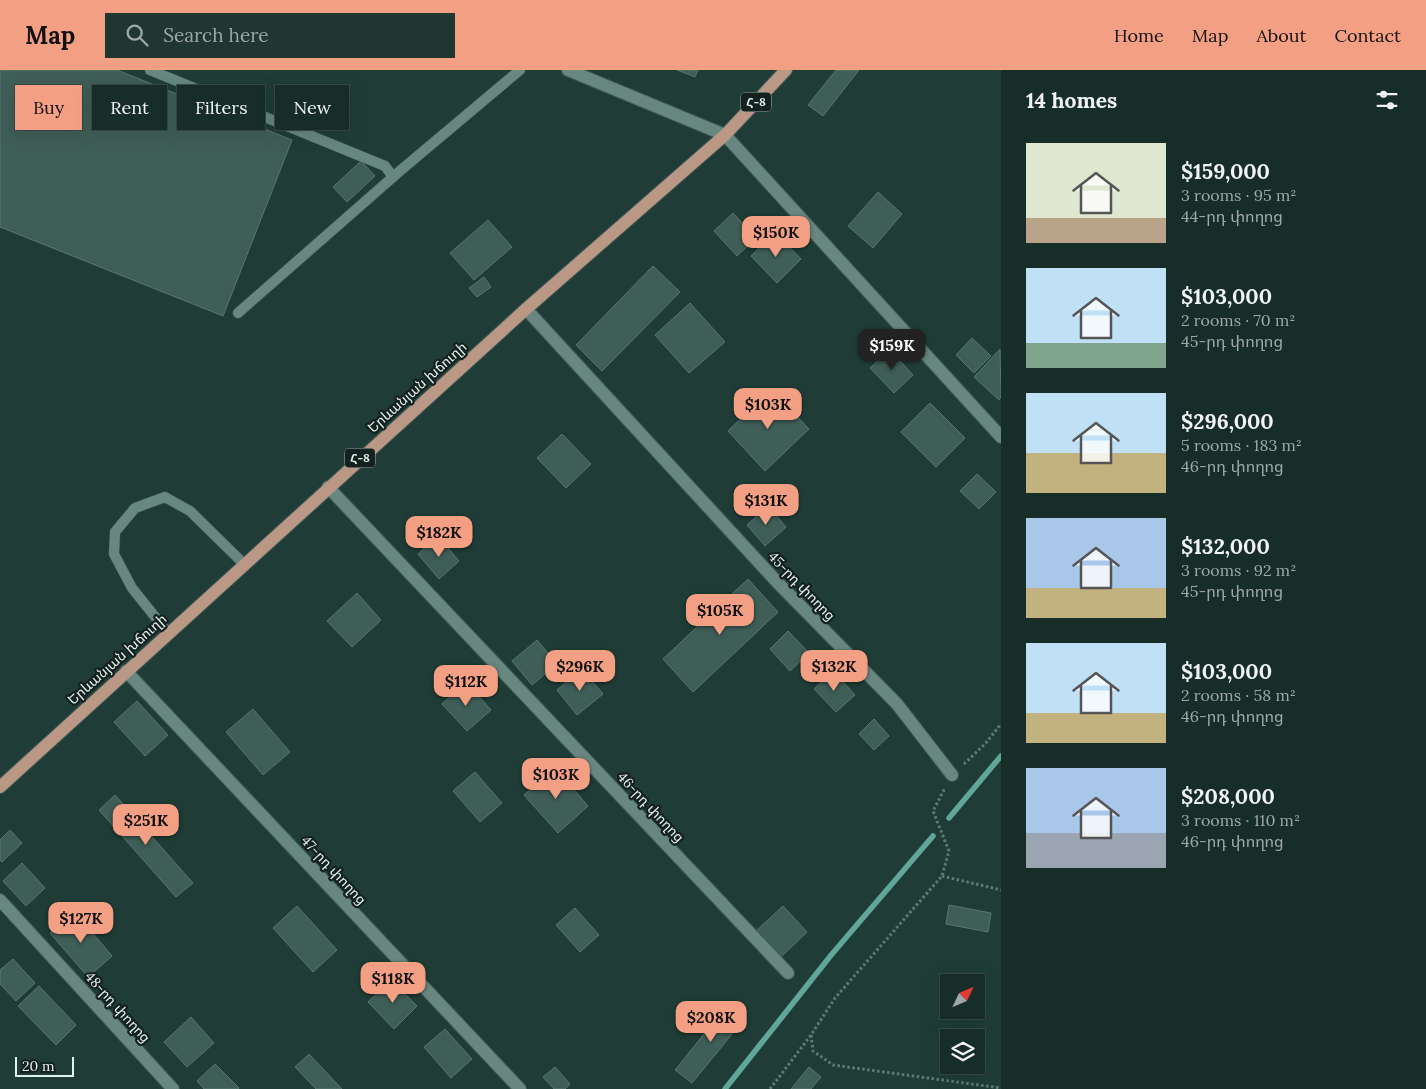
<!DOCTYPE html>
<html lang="en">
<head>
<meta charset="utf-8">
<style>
	:root { --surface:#172e28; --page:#203630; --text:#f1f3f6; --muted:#9ea8a8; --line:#364a45; --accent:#f39f83 }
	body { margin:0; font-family:Lora,"Noto Sans Armenian",serif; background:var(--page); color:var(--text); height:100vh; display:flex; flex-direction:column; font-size:19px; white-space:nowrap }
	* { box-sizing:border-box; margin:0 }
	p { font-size:16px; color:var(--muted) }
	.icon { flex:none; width:28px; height:28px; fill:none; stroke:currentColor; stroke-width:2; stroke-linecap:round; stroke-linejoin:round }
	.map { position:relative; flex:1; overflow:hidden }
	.sheet { display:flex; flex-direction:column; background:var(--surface); width:425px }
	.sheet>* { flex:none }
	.top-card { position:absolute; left:15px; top:15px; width:475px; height:45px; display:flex; gap:10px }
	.needle { width:32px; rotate:46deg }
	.buttons { position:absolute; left:940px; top:904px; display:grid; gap:10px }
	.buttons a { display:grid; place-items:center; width:45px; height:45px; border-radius:0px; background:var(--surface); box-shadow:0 5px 20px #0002,0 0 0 1px var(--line); font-size:25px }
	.scale { position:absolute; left:15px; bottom:12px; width:59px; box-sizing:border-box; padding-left:5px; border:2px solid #e0f2ed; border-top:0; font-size:14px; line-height:18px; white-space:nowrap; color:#e0f2ed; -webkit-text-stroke:4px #14211e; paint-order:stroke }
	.price { position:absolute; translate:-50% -42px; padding:0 11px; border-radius:10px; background:var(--accent); color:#111; font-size:16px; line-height:32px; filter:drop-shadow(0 1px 2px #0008) }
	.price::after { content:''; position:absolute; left:50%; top:30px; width:15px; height:11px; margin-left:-8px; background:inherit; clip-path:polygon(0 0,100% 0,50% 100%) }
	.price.on { background:#222; color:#fff }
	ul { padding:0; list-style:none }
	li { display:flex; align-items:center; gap:15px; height:125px; padding:0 25px }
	li span { display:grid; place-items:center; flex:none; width:140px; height:100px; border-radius:0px; color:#555 }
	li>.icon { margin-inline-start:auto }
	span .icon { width:60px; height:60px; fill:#fffc; stroke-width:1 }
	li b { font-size:21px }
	h2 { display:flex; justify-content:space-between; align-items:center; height:60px; padding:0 25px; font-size:21px }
	.tag { padding:0 18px; border-radius:0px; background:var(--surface); box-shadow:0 5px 20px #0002,0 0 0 1px var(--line); font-size:18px; line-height:45px }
	.tag.on { background:var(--accent); color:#111 }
	header { display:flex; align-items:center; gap:30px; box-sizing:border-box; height:70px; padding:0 25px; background:var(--accent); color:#111 }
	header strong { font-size:24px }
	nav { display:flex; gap:28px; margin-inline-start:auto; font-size:18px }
	.search { width:350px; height:45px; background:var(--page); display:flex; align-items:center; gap:12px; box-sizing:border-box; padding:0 18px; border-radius:0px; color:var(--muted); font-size:19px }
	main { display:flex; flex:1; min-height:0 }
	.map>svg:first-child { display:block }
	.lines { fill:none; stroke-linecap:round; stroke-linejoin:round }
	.stream { stroke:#60a79a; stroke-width:5.5 }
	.building { fill:#3f5e57; stroke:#587770 }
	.service-casing { stroke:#3e5954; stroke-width:11 }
	.minor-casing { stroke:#3e5954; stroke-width:14 }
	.primary-casing { stroke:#3e5954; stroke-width:14 }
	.path { stroke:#607a74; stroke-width:3; stroke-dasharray:2.5 2.5; stroke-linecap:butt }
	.service { stroke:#688780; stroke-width:10 }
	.minor { stroke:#688780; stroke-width:12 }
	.primary { stroke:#bb9886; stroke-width:12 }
	.labels { text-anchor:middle; stroke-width:4.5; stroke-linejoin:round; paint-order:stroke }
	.shield { fill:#14211e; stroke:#a3b3af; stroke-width:1 }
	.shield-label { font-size:12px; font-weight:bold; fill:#e0f2ed }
	.street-label { font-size:14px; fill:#e0f2ed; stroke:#14211e }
</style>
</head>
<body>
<header>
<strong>Map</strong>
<div class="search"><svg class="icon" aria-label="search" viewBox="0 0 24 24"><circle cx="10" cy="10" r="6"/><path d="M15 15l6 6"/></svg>Search here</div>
<nav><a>Home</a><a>Map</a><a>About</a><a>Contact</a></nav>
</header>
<main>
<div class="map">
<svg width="1001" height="1019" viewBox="0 0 1001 1019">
	<rect width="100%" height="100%" fill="#1f3d36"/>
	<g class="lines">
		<!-- stream -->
		<g class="stream">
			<polyline points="949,748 1001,686"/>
			<polyline points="725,1019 832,884 933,766"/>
		</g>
	</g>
	<!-- building -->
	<g class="building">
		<polygon points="0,0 117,0 292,70 223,246 0,157"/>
		<polygon points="677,0 698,0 695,7"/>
		<polygon points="836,0 859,0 823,46 808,35"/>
		<polygon points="361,91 375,106 347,132 333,117"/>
		<polygon points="878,122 902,144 873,178 848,156"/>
		<polygon points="733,143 756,168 737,186 714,161"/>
		<polygon points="488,150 512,177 474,210 450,183"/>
		<polygon points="775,162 801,189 777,213 751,186"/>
		<polygon points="653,196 680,222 602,301 576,275"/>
		<polygon points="484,207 491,217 477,227 469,218"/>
		<polygon points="690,233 725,272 689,303 655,265"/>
		<polygon points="972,268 991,286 974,303 956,285"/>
		<polygon points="1000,279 1001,327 999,330 974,307"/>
		<polygon points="890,280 913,305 894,323 870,298"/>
		<polygon points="771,319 809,359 765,401 728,361"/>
		<polygon points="930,333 965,368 936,397 901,362"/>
		<polygon points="562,364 591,394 566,418 537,388"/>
		<polygon points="977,404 996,422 979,439 960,421"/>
		<polygon points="768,436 786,457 765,476 747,455"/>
		<polygon points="438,466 459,491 439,509 418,484"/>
		<polygon points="748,509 778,542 693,622 663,589"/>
		<polygon points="357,523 381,550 352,577 327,551"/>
		<polygon points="788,561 809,583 790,601 770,579"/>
		<polygon points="537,570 557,594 532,615 512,591"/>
		<polygon points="582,599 603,624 577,645 557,620"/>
		<polygon points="833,601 855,625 836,642 814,619"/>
		<polygon points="466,612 491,640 467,661 442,634"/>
		<polygon points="137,631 168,665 145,686 114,652"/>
		<polygon points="253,639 290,682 263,705 226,662"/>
		<polygon points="874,649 889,666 874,680 859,664"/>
		<polygon points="555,698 588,736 558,763 524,725"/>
		<polygon points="475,702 502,733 480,752 453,721"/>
		<polygon points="115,725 193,813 176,827 99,740"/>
		<polygon points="10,760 22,773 2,792 0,790 0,770"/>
		<polygon points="22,793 45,818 26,836 3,811"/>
		<polygon points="949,835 991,843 988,862 946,854"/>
		<polygon points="297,836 337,880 313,902 273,858"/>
		<polygon points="783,836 807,862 780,888 755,862"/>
		<polygon points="575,838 599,865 580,882 556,855"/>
		<polygon points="75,842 112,886 88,907 50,863"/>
		<polygon points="13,889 35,913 16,931 0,914 0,900"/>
		<polygon points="391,910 417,936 394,959 368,932"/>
		<polygon points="39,916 76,955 56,975 18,936"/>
		<polygon points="729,933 746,947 692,1013 675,1000"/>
		<polygon points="191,947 214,973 187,997 164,972"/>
		<polygon points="445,959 472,989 451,1008 424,977"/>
		<polygon points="309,984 342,1019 316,1019 295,997"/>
		<polygon points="215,994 239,1018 238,1019 204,1019 197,1011"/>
		<polygon points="555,997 570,1014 565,1019 554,1019 543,1007"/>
		<polygon points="809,997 821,1007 811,1019 791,1019"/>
	</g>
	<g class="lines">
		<!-- service casing -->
		<g class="service-casing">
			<g id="service">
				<polyline points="150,0 385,96 393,107"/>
				<polyline points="238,243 401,100 520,0"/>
				<polyline points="168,563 132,518 114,484 115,462 135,438 165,427 190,441 244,494"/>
			</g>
		</g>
		<!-- minor casing -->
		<g class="minor-casing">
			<g id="minor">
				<polyline points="568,0 725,65 1001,367"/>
				<polyline points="526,239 777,512 897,634 952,705"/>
				<polyline points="328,417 788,903"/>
				<polyline points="126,601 520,1019"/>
				<polyline points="0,830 173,1019"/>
			</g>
		</g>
		<!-- primary casing -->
		<g class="primary-casing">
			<polyline id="primary" points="0,717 526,239 725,65 786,0"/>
		</g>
		<!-- path -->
		<g class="path">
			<polyline points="964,694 985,674 1001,654"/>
			<polyline points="942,806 1001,820"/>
			<polyline points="811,965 813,981 833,995 1001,1018"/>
			<polyline points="770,1019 811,965 835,928 942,806 949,781 933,741 945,718"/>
		</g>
		<!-- service -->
		<use href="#service" class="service"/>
		<!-- minor -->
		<use href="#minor" class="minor"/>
		<!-- primary -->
		<use href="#primary" class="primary"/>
	</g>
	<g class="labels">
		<!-- shield labels -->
		<g class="shield">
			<rect x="741" y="22.5" width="30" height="19" rx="4"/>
			<rect x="345" y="378.5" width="30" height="19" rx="4"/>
		</g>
		<g class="shield-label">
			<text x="756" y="36">Հ-8</text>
			<text x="360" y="392">Հ-8</text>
		</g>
		<!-- street labels -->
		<g class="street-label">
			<text transform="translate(417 317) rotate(-42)" y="5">Երևանյան խճուղի</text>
			<text transform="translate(802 516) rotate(46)" y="5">45-րդ փողոց</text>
			<text transform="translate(117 589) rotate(-42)" y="5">Երևանյան խճուղի</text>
			<text transform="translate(651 737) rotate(47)" y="5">46-րդ փողոց</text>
			<text transform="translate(334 800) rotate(47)" y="5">47-րդ փողոց</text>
			<text transform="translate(118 937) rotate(48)" y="5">48-րդ փողոց</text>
		</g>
	</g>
</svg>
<div class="buttons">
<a><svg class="needle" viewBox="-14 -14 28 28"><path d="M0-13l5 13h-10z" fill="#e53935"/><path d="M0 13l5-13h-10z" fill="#9ea8a8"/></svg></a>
<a><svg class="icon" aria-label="layers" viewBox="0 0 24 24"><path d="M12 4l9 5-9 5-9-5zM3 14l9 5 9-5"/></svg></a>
</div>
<div class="scale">20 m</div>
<b class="price" style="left:776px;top:188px">$150K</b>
<b class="price on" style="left:892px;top:301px">$159K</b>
<b class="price" style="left:768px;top:360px">$103K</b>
<b class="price" style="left:766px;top:456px">$131K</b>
<b class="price" style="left:439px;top:488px">$182K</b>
<b class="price" style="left:720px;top:566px">$105K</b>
<b class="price" style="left:580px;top:622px">$296K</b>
<b class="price" style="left:834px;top:622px">$132K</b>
<b class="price" style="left:466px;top:637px">$112K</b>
<b class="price" style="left:556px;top:730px">$103K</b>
<b class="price" style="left:146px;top:776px">$251K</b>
<b class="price" style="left:81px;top:874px">$127K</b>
<b class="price" style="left:393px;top:934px">$118K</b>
<b class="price" style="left:711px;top:973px">$208K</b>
<div class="top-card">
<a class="tag on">Buy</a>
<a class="tag">Rent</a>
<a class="tag">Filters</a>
<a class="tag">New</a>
</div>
</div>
<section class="sheet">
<h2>14 homes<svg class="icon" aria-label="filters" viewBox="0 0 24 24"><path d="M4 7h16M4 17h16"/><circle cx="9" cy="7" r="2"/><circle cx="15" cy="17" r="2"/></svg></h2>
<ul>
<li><span style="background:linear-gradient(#dfe7d0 75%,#b9a48a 0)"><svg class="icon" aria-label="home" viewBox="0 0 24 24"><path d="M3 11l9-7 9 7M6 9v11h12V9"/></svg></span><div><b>$159,000</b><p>3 rooms · 95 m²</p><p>44-րդ փողոց</p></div></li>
<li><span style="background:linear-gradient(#bfe0f5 75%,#7fa58c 0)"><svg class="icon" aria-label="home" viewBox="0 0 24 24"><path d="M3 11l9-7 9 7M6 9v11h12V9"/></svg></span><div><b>$103,000</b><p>2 rooms · 70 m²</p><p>45-րդ փողոց</p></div></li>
<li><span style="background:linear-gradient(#bfe0f5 60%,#c2b280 0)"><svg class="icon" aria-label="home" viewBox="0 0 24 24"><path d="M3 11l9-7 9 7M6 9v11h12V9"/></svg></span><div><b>$296,000</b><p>5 rooms · 183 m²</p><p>46-րդ փողոց</p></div></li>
<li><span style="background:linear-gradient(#a9c7e8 70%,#c2b280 0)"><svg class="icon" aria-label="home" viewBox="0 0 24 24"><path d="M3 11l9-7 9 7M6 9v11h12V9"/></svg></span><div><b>$132,000</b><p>3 rooms · 92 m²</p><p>45-րդ փողոց</p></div></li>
<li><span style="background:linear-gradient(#bfe0f5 70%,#c2b280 0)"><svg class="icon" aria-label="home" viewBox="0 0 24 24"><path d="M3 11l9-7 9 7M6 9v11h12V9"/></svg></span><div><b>$103,000</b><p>2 rooms · 58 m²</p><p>46-րդ փողոց</p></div></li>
<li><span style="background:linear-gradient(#a9c7e8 65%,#9aa5b1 0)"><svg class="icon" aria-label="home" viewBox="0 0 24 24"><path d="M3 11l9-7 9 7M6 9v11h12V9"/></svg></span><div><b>$208,000</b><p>3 rooms · 110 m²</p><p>46-րդ փողոց</p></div></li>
</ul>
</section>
</main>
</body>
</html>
